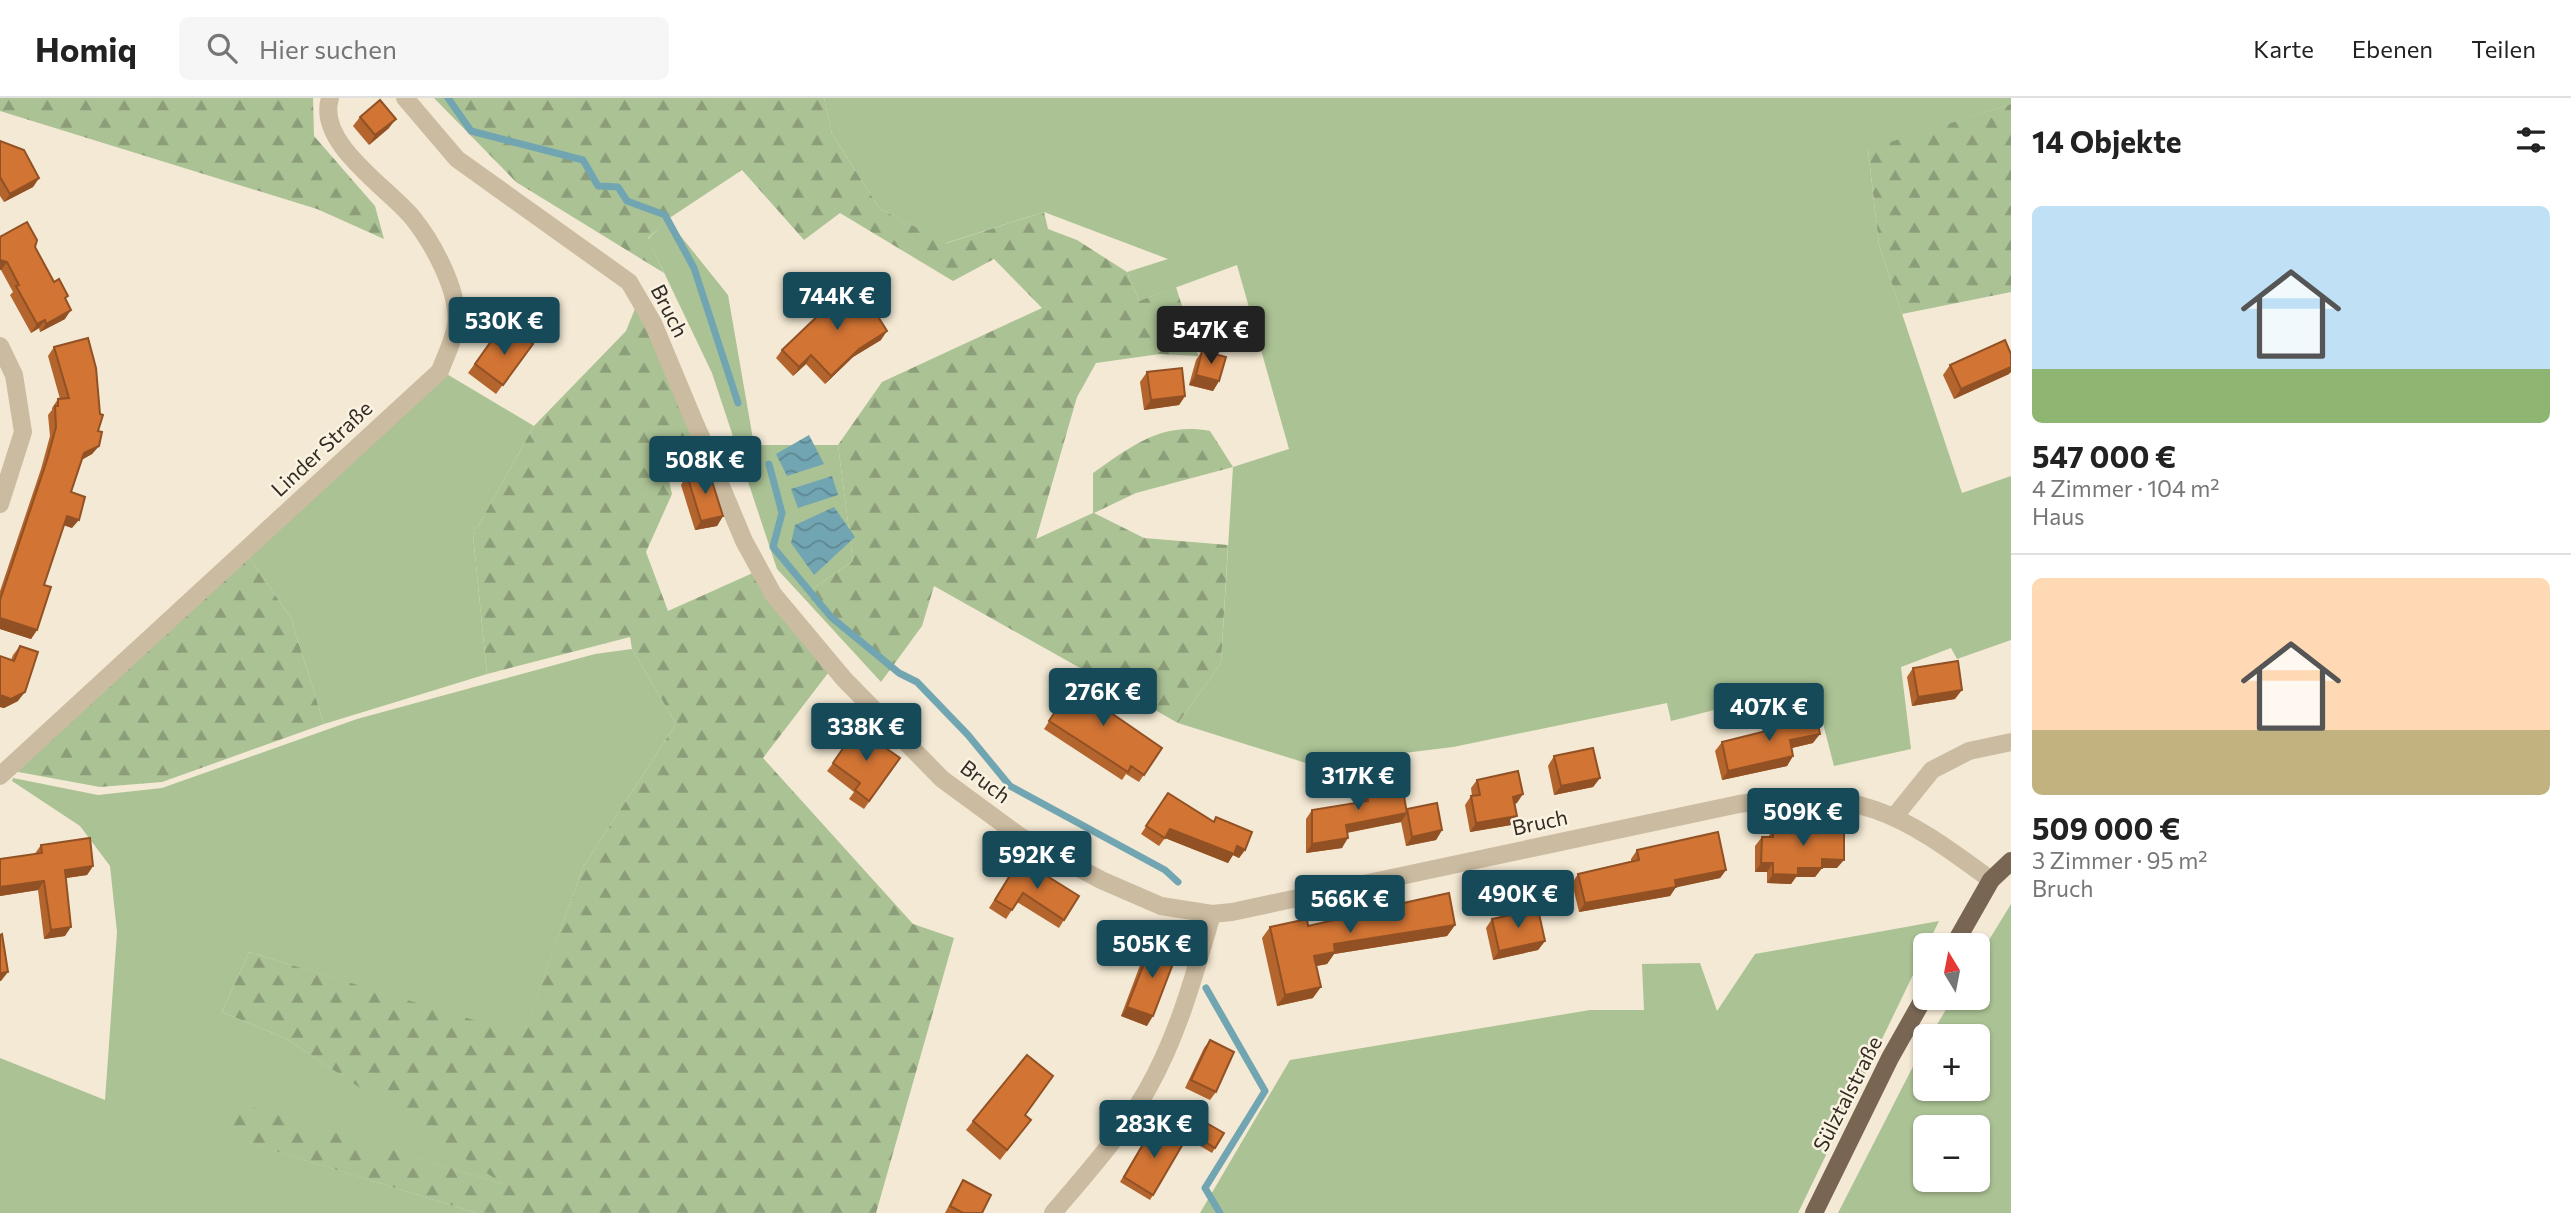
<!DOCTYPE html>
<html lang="de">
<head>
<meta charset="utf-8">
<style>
	:root { --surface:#fff; --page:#f6f6f6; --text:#222; --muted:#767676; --line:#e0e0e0; --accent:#164a59 }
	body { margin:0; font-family:Commissioner,sans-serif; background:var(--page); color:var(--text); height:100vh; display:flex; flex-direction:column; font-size:26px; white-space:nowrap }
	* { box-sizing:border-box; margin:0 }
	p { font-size:23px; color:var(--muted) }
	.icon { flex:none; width:38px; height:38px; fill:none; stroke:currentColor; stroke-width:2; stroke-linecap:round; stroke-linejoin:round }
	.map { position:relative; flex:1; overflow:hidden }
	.side { display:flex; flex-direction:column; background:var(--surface); width:560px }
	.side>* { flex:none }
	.needle { width:46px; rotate:350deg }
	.buttons { position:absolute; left:1913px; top:835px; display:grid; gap:14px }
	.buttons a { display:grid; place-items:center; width:77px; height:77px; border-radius:10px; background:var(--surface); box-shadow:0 2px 5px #0004; font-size:35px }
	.price { position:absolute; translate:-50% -60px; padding:0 16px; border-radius:7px; background:var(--accent); color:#fff; font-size:23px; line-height:46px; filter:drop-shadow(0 2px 4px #0008) }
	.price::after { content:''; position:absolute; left:50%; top:42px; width:21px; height:16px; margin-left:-10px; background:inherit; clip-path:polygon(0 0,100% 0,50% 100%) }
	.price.active { background:#222; color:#fff }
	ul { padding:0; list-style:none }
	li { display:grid; align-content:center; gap:14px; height:371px; padding:0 21px }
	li+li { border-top:2px solid var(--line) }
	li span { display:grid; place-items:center; height:217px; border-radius:10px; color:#555 }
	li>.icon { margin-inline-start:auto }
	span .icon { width:126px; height:126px; fill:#fffc; stroke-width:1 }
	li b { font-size:30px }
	h2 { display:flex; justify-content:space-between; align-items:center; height:84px; padding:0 21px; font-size:30px }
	header { display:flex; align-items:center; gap:42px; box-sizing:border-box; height:98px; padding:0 35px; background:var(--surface); border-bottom:2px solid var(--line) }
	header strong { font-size:33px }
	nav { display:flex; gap:38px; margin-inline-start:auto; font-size:24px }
	.search { width:490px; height:63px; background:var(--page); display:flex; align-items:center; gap:18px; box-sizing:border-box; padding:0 24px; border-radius:10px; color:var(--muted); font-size:26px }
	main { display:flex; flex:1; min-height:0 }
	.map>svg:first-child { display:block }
	.grass { fill:#abc294; fill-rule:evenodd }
	.forest { fill:url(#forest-firs) }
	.water { fill:url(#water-waves) }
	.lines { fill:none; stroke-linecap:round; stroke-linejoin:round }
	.stream { stroke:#71a5b2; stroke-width:7 }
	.minor { stroke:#cbbba0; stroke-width:18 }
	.major { stroke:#786653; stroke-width:18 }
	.wall { fill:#b4642d }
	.shaded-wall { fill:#925124 }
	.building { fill:#d17434; stroke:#925124; stroke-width:2 }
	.labels { text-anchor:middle; stroke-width:5; stroke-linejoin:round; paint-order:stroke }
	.street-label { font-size:21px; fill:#342c24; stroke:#faf3e1 }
</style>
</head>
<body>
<header>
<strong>Homiq</strong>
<div class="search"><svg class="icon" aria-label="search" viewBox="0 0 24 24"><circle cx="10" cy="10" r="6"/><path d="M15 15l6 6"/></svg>Hier suchen</div>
<nav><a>Karte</a><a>Ebenen</a><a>Teilen</a></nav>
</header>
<main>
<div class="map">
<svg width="2011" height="1115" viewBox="0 0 2011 1115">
	<defs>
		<pattern id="forest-firs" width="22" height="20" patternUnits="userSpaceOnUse" patternTransform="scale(1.75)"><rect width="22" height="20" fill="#abc294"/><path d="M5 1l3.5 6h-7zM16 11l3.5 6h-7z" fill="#8c9e79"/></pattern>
		<pattern id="water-waves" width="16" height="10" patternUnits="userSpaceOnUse" patternTransform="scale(1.75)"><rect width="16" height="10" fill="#71a5b2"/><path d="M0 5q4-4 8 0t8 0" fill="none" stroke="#5e8791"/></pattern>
	</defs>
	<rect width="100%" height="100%" fill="#f3e9d4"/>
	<!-- grass -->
	<g class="grass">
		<polygon points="824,0 2011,0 2011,6 1868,52 1879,147 1962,395 2011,378 2011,542 1957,561 1951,550 1901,569 1911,651 1834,668 1813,587 1671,623 1667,605 1453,649 1339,663 1341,676 1178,625 1221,565 1233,369 1289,351 1237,167 1139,203 1127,174 1168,161 1044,114 946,145 880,111 832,36"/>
		<polygon points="667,121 728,197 754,347 838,347 853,463 802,498 777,471 712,275 648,141"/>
		<polygon points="445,275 534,328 473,437 487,576 324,626 291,520 247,456"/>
		<polygon points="632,551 676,626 583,769 523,938 249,854 222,914 287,941 506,1087 228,1002 233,1040 477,1115 0,1115 0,960 105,1002 117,834 110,768 80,728 12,683 13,680 98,697 162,690 357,621 595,556"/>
		<path d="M 2011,806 L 2011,1115 L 1838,1115 L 1925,945 L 1925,990 L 1978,990 L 1978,938 L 1930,938 L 1953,900 L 1978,900 L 1978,860 ZM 1925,1029 L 1978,1029 L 1978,1082 L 1925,1082 Z"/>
		<polygon points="1939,823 1798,1115 1200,1115 1290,962 1590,912 1644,912 1642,866 1700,865 1717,913 1755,856"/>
	</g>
	<!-- forest -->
	<g class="forest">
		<polygon points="0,0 313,0 314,38 375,108 384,141 317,111 0,13"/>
		<path d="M 434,0 L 824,0 L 832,36 L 880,111 L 947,145 L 1044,114 L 1048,131 L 1077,142 L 1127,174 L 1139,203 L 1176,189 L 1198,258 L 1160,256 L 1096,265 L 1077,299 L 1036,441 L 1093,415 L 1093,375 C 1132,348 1161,324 1210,333 L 1233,369 L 1136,395 L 1094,415 L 1144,440 L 1228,447 L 1221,565 L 1178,625 L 934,488 L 922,528 L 881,584 L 802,498 L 853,463 L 838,347 L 882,284 L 1042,210 L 994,161 L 953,183 L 840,115 L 804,142 L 742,72 L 668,121 L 648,140 L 664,175 L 516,84 Z"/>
		<polygon points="2011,6 2011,194 1902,216 1879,147 1868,51"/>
		<polygon points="641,196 710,337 668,378 672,396 646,454 668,513 764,470 835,566 763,660 913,826 954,840 876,1115 477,1115 232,1040 227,1001 503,1086 287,941 222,914 249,854 523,937 583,769 676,626 632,551 630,539 487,576 473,437 534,328 626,233"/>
		<polygon points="247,456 291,520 324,626 162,684 100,689 13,673"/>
	</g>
	<!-- water -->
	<g class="water">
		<polygon points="809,337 824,366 787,378 776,356"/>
		<polygon points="832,378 838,397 798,410 791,391"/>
		<polygon points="834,409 855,439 814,477 791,445 795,427"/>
	</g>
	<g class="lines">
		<!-- stream -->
		<g class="stream">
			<polyline points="448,0 471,33 583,62 598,88 618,89 627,103 665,117 694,170 738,305"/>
			<polyline points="769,366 782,415 773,449 831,519 899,575 917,584 968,637 1010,688 1165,772 1178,784"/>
			<polyline points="1206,890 1265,993 1205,1090 1220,1115"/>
		</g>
		<!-- minor -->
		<g class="minor">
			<path d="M 405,0 L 457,61 L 629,184 L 653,225 L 744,443 L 773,496 L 844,581 L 942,681 L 1021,739 L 1101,782 L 1161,808 L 1212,816 L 1232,814 L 1739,706 C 1858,689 1898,713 1991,782"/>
			<polyline points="0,248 14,277 23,334 0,406"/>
			<path d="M 0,678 L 440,273 C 445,259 454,242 456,227 C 460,194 433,145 412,119 C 387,89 316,45 330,0"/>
			<polyline points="1894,719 1932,672 1969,653 2011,644"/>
			<path d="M 1053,1115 C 1086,1076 1122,1036 1147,992 C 1178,938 1195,875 1212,816"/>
		</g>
		<!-- major -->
		<g class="major">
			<polyline points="1954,847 1991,782 2011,763"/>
			<polyline points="1814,1115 1890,960 1925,898"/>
		</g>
	</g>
	<!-- wall -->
	<g class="wall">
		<polygon points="360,19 389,30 369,47 353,28"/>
		<polygon points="0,43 39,80 33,89 4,104 0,98"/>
		<polygon points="0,139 35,149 54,184 66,202 65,221 40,234 39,230 31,235 10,197 13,194 1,172"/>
		<polygon points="826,194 881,242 853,259 825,286 806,266 793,278 776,260 782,252 820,216 820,202"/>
		<polygon points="492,242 500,248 533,246 496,296 468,275"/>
		<polygon points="54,249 98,333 99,348 92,356 81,362 71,394 72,430 63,427 44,487 37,532 31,541 0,531 0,493 41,371 50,338 48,317 52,312 52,310 58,301 60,301 48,258"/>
		<polygon points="1202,253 1219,283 1213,293 1189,287 1196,262"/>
		<polygon points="1950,267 2009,276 1954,301 1943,277"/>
		<polygon points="1147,274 1185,298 1179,307 1144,312 1140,284"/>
		<polygon points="687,377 723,418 717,428 695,432 681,387"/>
		<polygon points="20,548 18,603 4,610 0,609 0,558 11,562 13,557"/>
		<polygon points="1913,570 1955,601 1912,608 1907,579"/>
		<polygon points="1080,576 1104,610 1162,650 1139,684 1126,676 1122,682 1044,631"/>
		<polygon points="1785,621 1813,645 1792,650 1793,658 1787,668 1722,682 1715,653 1722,644 1778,630"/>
		<polygon points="1554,658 1600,680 1593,689 1554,697 1548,668"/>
		<polygon points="900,660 864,711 849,701 854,694 827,673 833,665"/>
		<polygon points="1477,682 1517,705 1515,706 1517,718 1511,727 1470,734 1465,707 1471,698 1472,698 1471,690"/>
		<polygon points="1365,689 1407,711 1442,732 1436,742 1406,748 1401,724 1347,735 1342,750 1306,755 1306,721 1312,712 1359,704 1358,698"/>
		<polygon points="1168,695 1213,724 1216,719 1245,752 1239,760 1233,757 1228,765 1165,740 1159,748 1141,736"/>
		<polygon points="1798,724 1837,770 1822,770 1815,779 1796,779 1791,786 1767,785 1767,774 1755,774 1755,748 1762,739 1768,739 1773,732 1793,732"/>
		<polygon points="41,747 93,768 87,777 66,780 65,838 44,841 38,792 0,798 0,761 34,757"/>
		<polygon points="1637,752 1726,772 1720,780 1676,789 1670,798 1579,814 1572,785 1578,776 1631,763 1631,761"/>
		<polygon points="1020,761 1079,798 1059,830 1017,804 1006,821 989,810"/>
		<polygon points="1342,811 1376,811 1455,827 1447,838 1334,856 1327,866 1316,868 1313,900 1277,908 1262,840 1270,829 1308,828 1334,822"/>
		<polygon points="1492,821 1545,843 1538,852 1493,862 1486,830"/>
		<polygon points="1152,845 1147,928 1121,918 1145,854"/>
		<polygon points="1210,942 1216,994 1210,1002 1185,990 1204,950"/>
		<polygon points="1025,1017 1024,1031 1000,1062 966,1032 973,1023"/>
		<polygon points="1203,1023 1215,1050 1212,1055 1190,1042"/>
		<polygon points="1151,1031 1153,1097 1150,1102 1120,1084"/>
		<polygon points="963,1082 982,1115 945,1115 957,1092"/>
	</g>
	<!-- shaded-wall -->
	<g class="shaded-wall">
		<polygon points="396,21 389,30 369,47 375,37"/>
		<polygon points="39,80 33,89 4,104 10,96"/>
		<polygon points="0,162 7,164 1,172 0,172"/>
		<polygon points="71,212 65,221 40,234 46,226"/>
		<polygon points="45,222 39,230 31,235 37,226"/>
		<polygon points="887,233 881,242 853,259 825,286 831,278 859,251"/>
		<polygon points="811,257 806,266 793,278 799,269"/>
		<polygon points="2011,269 2011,274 2009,276 1954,301 1961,291"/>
		<polygon points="1196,277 1219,283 1213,293 1189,287"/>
		<polygon points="1185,298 1179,307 1144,312 1151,302"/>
		<polygon points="99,348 92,356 78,364 84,355"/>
		<polygon points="67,418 79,422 72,430 61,426"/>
		<polygon points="723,418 717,428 695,432 701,423"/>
		<polygon points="0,520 37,532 31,541 0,531"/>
		<polygon points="1962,592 1955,601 1912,608 1918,599"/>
		<polygon points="25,594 18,603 4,610 0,609 0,597"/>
		<polygon points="1820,636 1813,645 1783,652 1790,642"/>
		<polygon points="1793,658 1787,668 1722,682 1728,673"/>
		<polygon points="1600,680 1593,689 1554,697 1561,688"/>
		<polygon points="1523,696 1517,705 1507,707 1513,699"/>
		<polygon points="1407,715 1401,724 1339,736 1346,727"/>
		<polygon points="1517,718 1511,727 1470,734 1476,725"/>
		<polygon points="1170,731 1237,748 1245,752 1239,760 1233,757 1228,765 1165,740"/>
		<polygon points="1442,732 1436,742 1406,748 1412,739"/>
		<polygon points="1348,740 1342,750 1306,755 1312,746"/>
		<polygon points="1822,761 1844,762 1837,770 1822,770 1815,779 1796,779 1791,786 1767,785 1773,776 1798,770"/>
		<polygon points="1761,765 1773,765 1767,774 1755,774"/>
		<polygon points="93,768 87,777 59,781 65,772"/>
		<polygon points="1726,772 1720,780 1669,791 1676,789 1670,798 1579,814 1585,805 1675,782"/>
		<polygon points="44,783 38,792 0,798 0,789"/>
		<polygon points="1455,827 1447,838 1334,856 1327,866 1306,870 1314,858 1334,846"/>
		<polygon points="71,829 65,838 44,841 51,832"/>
		<polygon points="1545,843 1538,852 1493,862 1499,853"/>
		<polygon points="8,874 1,883 0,883 0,875"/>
		<polygon points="1321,889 1313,900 1277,908 1285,897"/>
		<polygon points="1127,909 1153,918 1147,928 1121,918"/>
	</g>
	<!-- building -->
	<g class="building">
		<polygon points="380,2 396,21 375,37 360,19"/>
		<polygon points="0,43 24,52 39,80 10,96 0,79"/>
		<polygon points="27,124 37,142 35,149 54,184 59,181 68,198 65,200 71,212 46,226 45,222 37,226 16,188 19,187 7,164 0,162 0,139"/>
		<polygon points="862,193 887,233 859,251 831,278 811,257 799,269 782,252 826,210 826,194"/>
		<polygon points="513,231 533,246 503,287 475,266 492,242 500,248"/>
		<polygon points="88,240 96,270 100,316 103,317 98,333 102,334 99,348 84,355 71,394 85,399 79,422 67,418 44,487 51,489 37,532 0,520 0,502 47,362 56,329 55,308 58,308 58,301 69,300 54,249"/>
		<polygon points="2005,242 2011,256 2011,269 1961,291 1950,267"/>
		<polygon points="1202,253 1226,259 1219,283 1196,277"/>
		<polygon points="1182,270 1185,298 1151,302 1147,274"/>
		<polygon points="709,374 723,418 701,423 687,377"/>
		<polygon points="20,548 38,554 25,594 11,601 0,597 0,558 14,563"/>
		<polygon points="1958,563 1962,592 1918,599 1913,570"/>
		<polygon points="1080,576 1112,597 1104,610 1162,650 1144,677 1131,668 1128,674 1049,623"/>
		<polygon points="1815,614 1820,636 1790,642 1793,658 1728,673 1722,644 1786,628 1785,621"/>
		<polygon points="857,630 900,660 869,703 855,692 860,685 833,665"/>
		<polygon points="1593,650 1600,680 1561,688 1554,658"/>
		<polygon points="1518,673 1523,696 1513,699 1517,718 1476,725 1471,698 1480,697 1477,682"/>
		<polygon points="1401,682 1407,715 1346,727 1348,740 1312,746 1312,712 1368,703 1365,689"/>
		<polygon points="1168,695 1214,724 1216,719 1252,734 1245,752 1237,748 1234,756 1170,731 1165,740 1146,728"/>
		<polygon points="1437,705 1442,732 1412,739 1407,711"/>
		<polygon points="1798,724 1844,729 1844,762 1822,761 1822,770 1798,770 1798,777 1773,776 1773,765 1761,765 1762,739 1773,739 1773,732 1797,732"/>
		<polygon points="1718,734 1726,772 1675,782 1676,789 1585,805 1578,776 1639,762 1637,752"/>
		<polygon points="90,740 93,768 65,772 71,829 51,832 44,783 0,789 0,761 42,755 41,747"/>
		<polygon points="1020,761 1079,798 1064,822 1023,795 1012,812 995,802"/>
		<polygon points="1449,795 1455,827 1334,846 1335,854 1314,858 1321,889 1285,897 1270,829 1307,821 1308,828 1343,820 1342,811 1374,806 1376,811"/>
		<polygon points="1538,811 1545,843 1499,853 1492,821"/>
		<polygon points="2,836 8,874 0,875 0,837"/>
		<polygon points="1152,845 1177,855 1153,918 1127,909"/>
		<polygon points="1210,942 1234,954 1216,994 1191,982"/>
		<polygon points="1027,957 1053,978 1025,1017 1031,1022 1007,1052 973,1023"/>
		<polygon points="1203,1023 1224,1035 1215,1050 1194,1037"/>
		<polygon points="1155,1026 1184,1044 1153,1097 1124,1079"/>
		<polygon points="963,1082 991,1097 982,1115 963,1115 950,1108"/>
	</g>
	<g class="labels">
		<!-- street labels -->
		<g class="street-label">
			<text transform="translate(669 213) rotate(63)" y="7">Bruch</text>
			<text transform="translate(322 351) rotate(-43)" y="7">Linder Straße</text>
			<text transform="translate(985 684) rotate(37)" y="7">Bruch</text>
			<text transform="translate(1540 725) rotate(-12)" y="7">Bruch</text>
			<text transform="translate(1848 996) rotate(-63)" y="7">Sülztalstraße</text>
		</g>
	</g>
</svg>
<div class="buttons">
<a><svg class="needle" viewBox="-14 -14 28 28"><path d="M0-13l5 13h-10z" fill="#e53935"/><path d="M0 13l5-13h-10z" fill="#767676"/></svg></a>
<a>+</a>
<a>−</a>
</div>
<b class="price" style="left:837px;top:234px">744K €</b>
<b class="price" style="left:504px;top:259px">530K €</b>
<b class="price active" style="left:1211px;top:268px">547K €</b>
<b class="price" style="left:705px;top:398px">508K €</b>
<b class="price" style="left:1103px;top:630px">276K €</b>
<b class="price" style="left:1769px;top:645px">407K €</b>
<b class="price" style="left:866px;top:665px">338K €</b>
<b class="price" style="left:1358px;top:714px">317K €</b>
<b class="price" style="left:1803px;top:750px">509K €</b>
<b class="price" style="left:1037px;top:793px">592K €</b>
<b class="price" style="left:1518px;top:832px">490K €</b>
<b class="price" style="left:1350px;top:837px">566K €</b>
<b class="price" style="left:1152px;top:882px">505K €</b>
<b class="price" style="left:1154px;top:1062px">283K €</b>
</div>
<section class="side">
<h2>14 Objekte<svg class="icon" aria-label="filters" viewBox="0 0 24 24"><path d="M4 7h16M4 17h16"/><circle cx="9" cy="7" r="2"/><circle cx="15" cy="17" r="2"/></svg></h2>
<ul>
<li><span style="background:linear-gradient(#bfe0f5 75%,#8fb573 0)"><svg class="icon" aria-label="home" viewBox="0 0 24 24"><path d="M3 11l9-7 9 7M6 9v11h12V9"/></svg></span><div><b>547 000 €</b><p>4 Zimmer · 104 m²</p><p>Haus</p></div></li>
<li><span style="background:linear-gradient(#ffd9b3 70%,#c2b280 0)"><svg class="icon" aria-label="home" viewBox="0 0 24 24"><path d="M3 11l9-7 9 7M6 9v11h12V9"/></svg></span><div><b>509 000 €</b><p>3 Zimmer · 95 m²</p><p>Bruch</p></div></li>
</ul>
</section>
</main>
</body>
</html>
